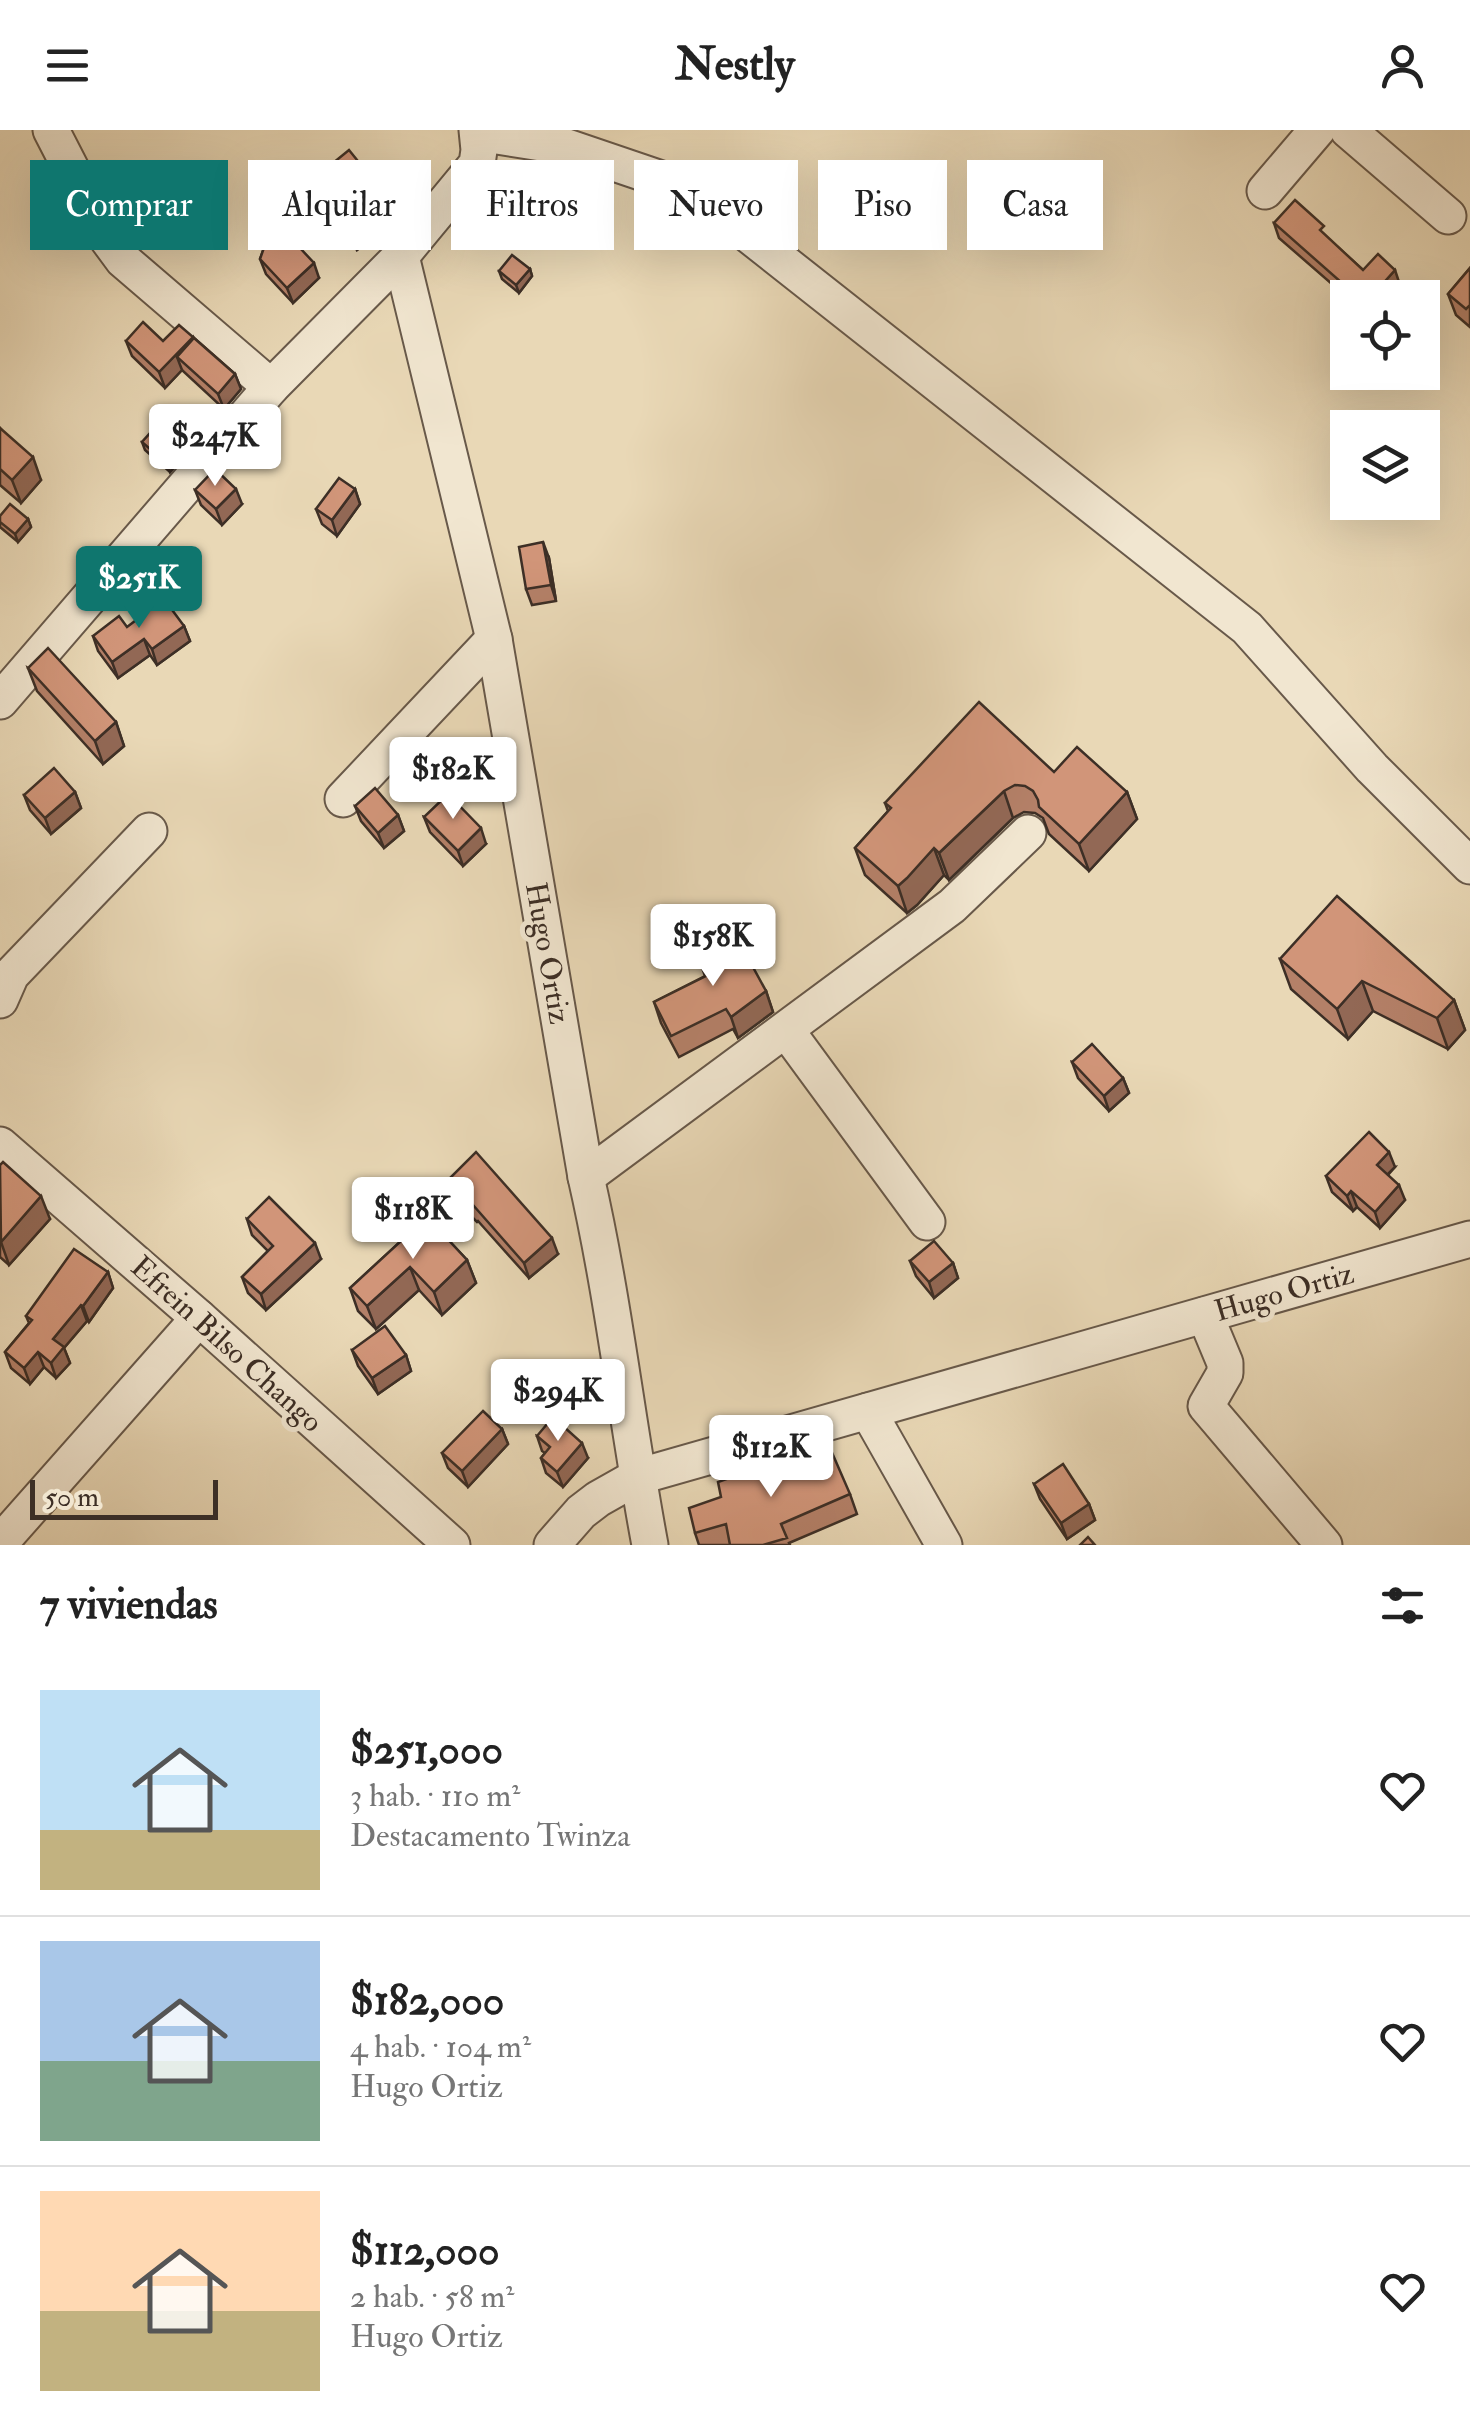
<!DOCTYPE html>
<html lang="es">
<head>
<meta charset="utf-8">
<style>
	:root { --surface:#fff; --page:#f2f2f2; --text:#222; --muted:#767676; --line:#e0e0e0; --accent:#0f766e }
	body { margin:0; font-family:"IM FELL Double Pica",serif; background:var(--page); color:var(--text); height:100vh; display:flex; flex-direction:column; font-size:38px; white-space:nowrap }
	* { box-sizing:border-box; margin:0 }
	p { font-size:32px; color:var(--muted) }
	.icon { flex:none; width:55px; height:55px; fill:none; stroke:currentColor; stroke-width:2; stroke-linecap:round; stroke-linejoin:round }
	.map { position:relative; height:1415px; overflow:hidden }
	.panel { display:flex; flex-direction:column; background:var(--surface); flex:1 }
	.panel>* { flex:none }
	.top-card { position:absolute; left:30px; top:30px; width:1410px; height:90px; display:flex; gap:20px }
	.fabs { position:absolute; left:1330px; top:150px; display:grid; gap:20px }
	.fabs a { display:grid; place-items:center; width:110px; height:110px; border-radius:0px; background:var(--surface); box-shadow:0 10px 40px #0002; font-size:50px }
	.scale { position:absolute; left:30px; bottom:25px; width:188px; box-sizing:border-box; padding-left:10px; border:5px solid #3d2f26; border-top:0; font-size:28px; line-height:35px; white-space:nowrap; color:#3d2f26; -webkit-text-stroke:8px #f1e6d0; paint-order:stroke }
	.price { position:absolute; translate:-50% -85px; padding:0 22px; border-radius:10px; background:#fff; color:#222; font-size:32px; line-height:65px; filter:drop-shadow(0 2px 5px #0008) }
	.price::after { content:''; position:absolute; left:50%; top:60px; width:30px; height:22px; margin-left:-15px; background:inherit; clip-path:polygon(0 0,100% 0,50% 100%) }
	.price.current { background:var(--accent); color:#fff }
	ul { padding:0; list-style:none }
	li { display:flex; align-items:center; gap:30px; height:250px; padding:0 40px }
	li+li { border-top:2px solid var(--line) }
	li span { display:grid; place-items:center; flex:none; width:280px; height:200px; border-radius:0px; color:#555 }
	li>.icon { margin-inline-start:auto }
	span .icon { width:120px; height:120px; fill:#fffc; stroke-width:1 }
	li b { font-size:42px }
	h2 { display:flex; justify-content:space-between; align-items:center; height:120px; padding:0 40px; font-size:42px }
	.tag { padding:0 35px; border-radius:0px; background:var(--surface); box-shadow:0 10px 40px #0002; font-size:35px; line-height:90px }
	.tag.current { background:var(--accent); color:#fff }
	header { display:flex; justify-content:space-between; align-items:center; height:130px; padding:0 40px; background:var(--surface); font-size:45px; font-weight:700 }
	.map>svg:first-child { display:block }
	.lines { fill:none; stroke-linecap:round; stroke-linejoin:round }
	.minor-casing { stroke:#68594a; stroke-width:39 }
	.minor { stroke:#f1e6d0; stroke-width:35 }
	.wall { fill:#b48068; stroke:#3d2f26; stroke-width:2.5 }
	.shaded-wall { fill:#926855; stroke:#3d2f26; stroke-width:2.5 }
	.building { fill:#d19579; stroke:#3d2f26; stroke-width:2.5 }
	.labels { text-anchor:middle; stroke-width:10; stroke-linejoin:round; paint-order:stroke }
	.street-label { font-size:30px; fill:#3d2f26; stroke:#f1e6d0 }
</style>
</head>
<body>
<header><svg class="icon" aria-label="menu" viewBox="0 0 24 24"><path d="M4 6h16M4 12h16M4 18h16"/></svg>Nestly<svg class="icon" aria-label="person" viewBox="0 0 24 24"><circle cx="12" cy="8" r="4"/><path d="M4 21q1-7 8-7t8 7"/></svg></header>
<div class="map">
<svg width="1470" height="1415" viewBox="0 0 1470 1415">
	<rect width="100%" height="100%" fill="#e9d8b6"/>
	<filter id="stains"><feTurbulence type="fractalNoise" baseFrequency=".002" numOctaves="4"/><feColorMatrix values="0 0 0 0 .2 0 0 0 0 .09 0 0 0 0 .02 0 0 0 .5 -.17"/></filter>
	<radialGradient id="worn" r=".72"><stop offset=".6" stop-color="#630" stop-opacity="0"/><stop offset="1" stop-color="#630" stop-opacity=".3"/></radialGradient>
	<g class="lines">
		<!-- minor casing -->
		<g class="minor-casing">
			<g id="minor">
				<polyline points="51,0 106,107 123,130 271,257"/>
				<polyline points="1348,0 1448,86"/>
				<polyline points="478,3 567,17 670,52 707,72 1247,498 1372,638 1470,736"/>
				<polyline points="1265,61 1317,0"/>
				<path d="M 401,126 L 494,509 L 586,1047 C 614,1169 627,1293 650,1415"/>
				<polyline points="0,571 271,257 401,126 477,34 479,20 477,0"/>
				<polyline points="343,669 494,509"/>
				<polyline points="0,870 11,845 149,701"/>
				<polyline points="786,900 927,1092"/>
				<polyline points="0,1015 199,1188 452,1415"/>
				<polyline points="586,1047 952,776 1028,703"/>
				<polyline points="1205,1185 1225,1233 1225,1243 1206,1276 1324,1415"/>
				<polyline points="868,1281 944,1415"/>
				<polyline points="0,1413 199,1188"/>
				<polyline points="552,1415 581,1382 598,1369 637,1347 1470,1109"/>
			</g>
		</g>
		<!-- minor -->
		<use href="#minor" class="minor"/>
	</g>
	<!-- wall -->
	<g class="wall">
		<polygon points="311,51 395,90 357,120 320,74"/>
		<polygon points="1274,93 1329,109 1363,140 1400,155 1389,168 1348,168 1279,108"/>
		<polygon points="259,104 319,148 293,173 266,144 260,129 264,118"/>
		<polygon points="1470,138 1470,197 1456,185 1448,164"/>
		<polygon points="530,139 532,146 519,163 502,149 499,141"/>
		<polygon points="193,207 235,244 241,259 224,279 182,240 165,258 132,226 126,211 163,211"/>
		<polygon points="0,298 41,350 21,373 0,355"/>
		<polygon points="142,312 185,313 188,321 170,342 145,320"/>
		<polygon points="355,359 360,374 337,406 322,394 316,379"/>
		<polygon points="195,360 242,374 222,395 201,375"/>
		<polygon points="0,386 28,389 31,397 18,412 0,397"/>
		<polygon points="549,428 556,471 532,475 526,459"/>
		<polygon points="184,496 190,511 157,535 150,525 118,548 98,521 93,506 127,497"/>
		<polygon points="28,538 116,592 124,616 103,634 37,561"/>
		<polygon points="1054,642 1127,662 1137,689 1089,741 1049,704 1043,688 1035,683 1024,682 1013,688 949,750 944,745 917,775 907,783 865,745 855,718 888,681 885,673"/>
		<polygon points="75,662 81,678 51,704 30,680 24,665"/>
		<polygon points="355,676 398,685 404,701 384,718 361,691"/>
		<polygon points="424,687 486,714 463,736 430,702"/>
		<polygon points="698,826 766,861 773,882 738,908 733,899 679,927 661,893 654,872 705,846"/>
		<polygon points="1280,829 1454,870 1465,900 1448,919 1373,881 1348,909 1291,859"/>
		<polygon points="1072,932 1123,948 1129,963 1109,981 1078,948"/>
		<polygon points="0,1035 50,1089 9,1135 0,1127"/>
		<polygon points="1395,1037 1388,1045 1405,1070 1380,1098 1357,1077 1353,1081 1332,1062 1326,1046"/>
		<polygon points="446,1052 558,1124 529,1148 478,1091 477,1092 452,1067"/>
		<polygon points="427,1087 467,1130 476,1153 442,1185 419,1160 376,1199 358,1181 350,1158"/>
		<polygon points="247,1089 321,1129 266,1180 248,1163 242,1147 268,1121 252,1105"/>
		<polygon points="910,1131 953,1133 958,1148 934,1168 916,1146"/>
		<polygon points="108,1142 113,1158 89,1192 87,1191 64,1218 70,1233 56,1248 44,1237 30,1254 11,1238 5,1222 29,1193 26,1186"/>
		<polygon points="352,1220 406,1225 411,1241 378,1264 358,1236"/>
		<polygon points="502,1299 508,1314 468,1357 448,1338 442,1323"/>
		<polygon points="537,1306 588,1328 563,1357 546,1343 541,1328 545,1323 542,1321"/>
		<polygon points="761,1347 850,1364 857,1384 789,1413 790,1415 699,1415 695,1403 721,1367"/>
		<polygon points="1034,1354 1089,1374 1095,1390 1067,1409 1040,1369"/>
	</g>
	<!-- shaded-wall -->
	<g class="shaded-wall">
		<polygon points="386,66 395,90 357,120 349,97"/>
		<polygon points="314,133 319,148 293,173 287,158"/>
		<polygon points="530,139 532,146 519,163 516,155"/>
		<polygon points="1395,140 1400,155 1389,168 1370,168"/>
		<polygon points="193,207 198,223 177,227 182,240 165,258 159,242"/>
		<polygon points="235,244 241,259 224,279 218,264"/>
		<polygon points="185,313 188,321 170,342 167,334"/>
		<polygon points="33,327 41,350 21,373 12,350"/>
		<polygon points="236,359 242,374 222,395 216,379"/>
		<polygon points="355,359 360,374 337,406 332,390"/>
		<polygon points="28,389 31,397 18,412 15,404"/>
		<polygon points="543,412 549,428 556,471 551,455"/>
		<polygon points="184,496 190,511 157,535 152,519"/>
		<polygon points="144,509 150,525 118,548 112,532"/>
		<polygon points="116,592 124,616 103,634 95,611"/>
		<polygon points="1004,661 1013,688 949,750 939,723"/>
		<polygon points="75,662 81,678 51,704 45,688"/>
		<polygon points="1127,662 1137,689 1089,741 1079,714"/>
		<polygon points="398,685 404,701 384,718 378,703"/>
		<polygon points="481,698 486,714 463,736 458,721"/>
		<polygon points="934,718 944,745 917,775 907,783 898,756"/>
		<polygon points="1362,851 1373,881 1348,909 1337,879"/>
		<polygon points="766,861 773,882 738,908 731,887"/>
		<polygon points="1454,870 1465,900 1448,919 1437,888"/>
		<polygon points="1123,948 1129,963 1109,981 1104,966"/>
		<polygon points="1389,1022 1395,1037 1382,1050 1377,1035"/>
		<polygon points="1399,1055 1405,1070 1380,1098 1375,1082"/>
		<polygon points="1351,1061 1357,1077 1353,1081 1347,1066"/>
		<polygon points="41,1066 50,1089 9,1135 1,1112"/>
		<polygon points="552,1108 558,1124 529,1148 524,1133"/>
		<polygon points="315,1113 321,1129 266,1180 261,1164"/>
		<polygon points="467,1130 476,1153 442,1185 434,1162"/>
		<polygon points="953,1133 958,1148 934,1168 929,1152"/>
		<polygon points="410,1137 419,1160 376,1199 367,1176"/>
		<polygon points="108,1142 113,1158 89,1192 83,1176"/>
		<polygon points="81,1175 87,1191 64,1218 70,1233 56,1248 51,1233 53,1209"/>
		<polygon points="38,1222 44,1237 30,1254 24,1238"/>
		<polygon points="406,1225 411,1241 378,1264 372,1248"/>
		<polygon points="502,1299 508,1314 468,1357 462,1341"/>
		<polygon points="582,1313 588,1328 563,1357 557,1342"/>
		<polygon points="1089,1374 1095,1390 1067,1409 1061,1393"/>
	</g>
	<!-- building -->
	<g class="building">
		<polygon points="349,20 386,66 349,97 311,51"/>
		<polygon points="1295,70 1324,96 1320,100 1363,140 1378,124 1395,140 1370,168 1359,168 1274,93"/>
		<polygon points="274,90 314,133 287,158 260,129 266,112 259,104"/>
		<polygon points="512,125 530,139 516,155 499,141"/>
		<polygon points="1470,138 1470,177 1469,176 1466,179 1448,164"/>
		<polygon points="143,192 163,211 179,195 193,207 159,242 126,211"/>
		<polygon points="194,208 235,244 218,264 177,227"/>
		<polygon points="160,292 185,313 167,334 142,312"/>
		<polygon points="0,298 33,327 12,350 0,339"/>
		<polygon points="215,339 236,359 216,379 195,360"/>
		<polygon points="339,348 355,359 332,390 316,379"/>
		<polygon points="10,374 28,389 15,404 0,392 0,386"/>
		<polygon points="543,412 551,455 526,459 519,417"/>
		<polygon points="164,469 184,496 152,519 144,509 112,532 93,506 119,486 127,497"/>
		<polygon points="48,518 116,592 95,611 28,538"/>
		<polygon points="979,572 1054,642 1077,617 1127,662 1079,714 1039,677 1038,670 1033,661 1025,656 1015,655 1004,661 939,723 934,718 907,748 898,756 855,718 891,678 885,673"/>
		<polygon points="54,638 75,662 45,688 24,665"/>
		<polygon points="375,658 398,685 378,703 355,676"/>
		<polygon points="448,664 481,698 458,721 424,687"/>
		<polygon points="1337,766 1454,870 1437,888 1362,851 1337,879 1280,829"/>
		<polygon points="736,806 766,861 731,887 726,879 671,906 654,872 708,845 698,826"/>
		<polygon points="1092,914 1123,948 1104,966 1072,932"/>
		<polygon points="1369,1002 1389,1022 1377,1035 1399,1055 1375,1082 1351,1061 1347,1066 1326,1046"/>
		<polygon points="476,1022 552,1108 524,1133 473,1075 471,1077 446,1052"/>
		<polygon points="3,1032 41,1066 1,1112 0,1035"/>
		<polygon points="269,1067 315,1113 261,1164 242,1147 273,1116 247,1089"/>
		<polygon points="427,1087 467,1130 434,1162 410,1137 367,1176 350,1158"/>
		<polygon points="934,1111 953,1133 929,1152 910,1131"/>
		<polygon points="74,1119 108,1142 83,1176 81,1175 53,1209 64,1217 51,1233 38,1222 24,1238 5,1222 32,1190 26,1186"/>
		<polygon points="385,1196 406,1225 372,1248 352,1220"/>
		<polygon points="483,1281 502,1299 462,1341 442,1323"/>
		<polygon points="553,1287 582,1313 557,1342 541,1328 550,1317 537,1306"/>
		<polygon points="830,1318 850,1364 781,1394 787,1408 763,1415 730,1415 726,1394 695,1403 689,1378 721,1367 718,1352 757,1338 761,1347"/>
		<polygon points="1063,1334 1089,1374 1061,1393 1034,1354"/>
		<polygon points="1088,1407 1095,1415 1080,1415"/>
	</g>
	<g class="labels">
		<!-- street labels -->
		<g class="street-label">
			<text transform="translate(548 823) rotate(80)" y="10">Hugo Ortiz</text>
			<text transform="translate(1284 1162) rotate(-16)" y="10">Hugo Ortiz</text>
			<text transform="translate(227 1214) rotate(42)" y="10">Efrein Bilso Chango</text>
		</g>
	</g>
	<rect width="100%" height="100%" filter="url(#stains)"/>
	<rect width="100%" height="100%" fill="url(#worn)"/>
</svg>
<div class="fabs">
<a><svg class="icon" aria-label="locate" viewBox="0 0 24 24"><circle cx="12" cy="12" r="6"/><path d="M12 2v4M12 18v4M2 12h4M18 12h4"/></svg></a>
<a><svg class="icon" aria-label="layers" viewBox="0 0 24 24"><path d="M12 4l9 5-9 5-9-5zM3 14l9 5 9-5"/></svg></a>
</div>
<div class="scale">50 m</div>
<b class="price" style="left:215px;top:359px">$247K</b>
<b class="price current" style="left:139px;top:501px">$251K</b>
<b class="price" style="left:453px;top:692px">$182K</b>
<b class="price" style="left:713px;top:859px">$158K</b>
<b class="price" style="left:413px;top:1132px">$118K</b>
<b class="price" style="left:558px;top:1314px">$294K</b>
<b class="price" style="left:771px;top:1370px">$112K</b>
<div class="top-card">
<a class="tag current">Comprar</a>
<a class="tag">Alquilar</a>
<a class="tag">Filtros</a>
<a class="tag">Nuevo</a>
<a class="tag">Piso</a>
<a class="tag">Casa</a>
</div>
</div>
<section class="panel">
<h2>7 viviendas<svg class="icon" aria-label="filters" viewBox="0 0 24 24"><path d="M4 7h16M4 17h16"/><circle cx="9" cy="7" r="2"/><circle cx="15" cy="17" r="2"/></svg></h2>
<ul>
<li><span style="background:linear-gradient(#bfe0f5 70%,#c2b280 0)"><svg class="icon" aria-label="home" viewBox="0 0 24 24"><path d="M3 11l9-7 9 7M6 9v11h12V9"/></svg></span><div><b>$251,000</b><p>3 hab. · 110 m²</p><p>Destacamento Twinza</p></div><svg class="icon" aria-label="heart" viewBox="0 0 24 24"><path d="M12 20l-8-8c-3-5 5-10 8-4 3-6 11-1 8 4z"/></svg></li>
<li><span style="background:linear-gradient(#a9c7e8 60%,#7fa58c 0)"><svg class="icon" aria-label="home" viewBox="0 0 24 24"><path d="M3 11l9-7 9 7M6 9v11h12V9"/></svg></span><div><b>$182,000</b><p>4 hab. · 104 m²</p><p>Hugo Ortiz</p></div><svg class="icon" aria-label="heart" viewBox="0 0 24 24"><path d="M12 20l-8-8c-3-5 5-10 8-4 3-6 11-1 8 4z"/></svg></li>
<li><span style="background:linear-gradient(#ffd9b3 60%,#c2b280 0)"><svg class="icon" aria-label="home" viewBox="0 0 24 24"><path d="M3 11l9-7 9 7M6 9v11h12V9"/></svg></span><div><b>$112,000</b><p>2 hab. · 58 m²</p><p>Hugo Ortiz</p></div><svg class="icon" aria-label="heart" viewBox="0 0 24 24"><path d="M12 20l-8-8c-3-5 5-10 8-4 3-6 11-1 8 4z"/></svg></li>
</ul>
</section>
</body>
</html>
